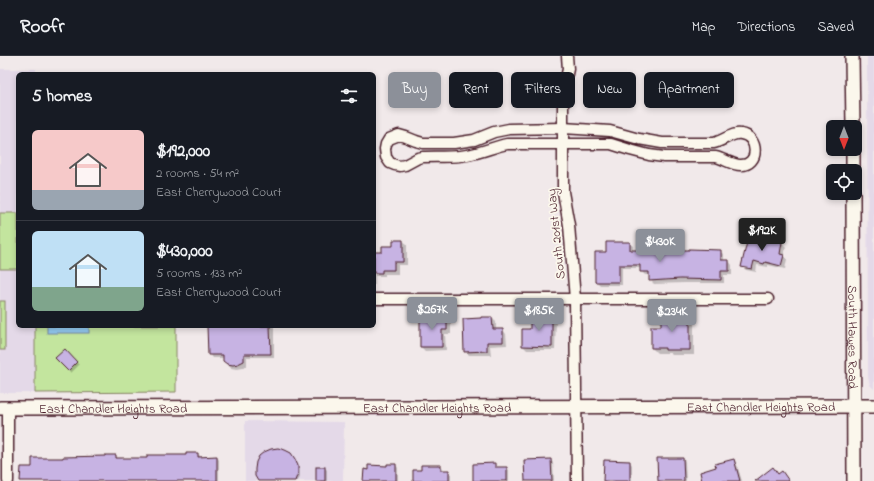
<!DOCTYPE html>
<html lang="en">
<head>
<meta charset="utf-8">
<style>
	:root { --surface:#171b24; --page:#242831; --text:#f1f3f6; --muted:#9ea1a6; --line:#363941; --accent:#8c9099 }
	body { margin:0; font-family:"Indie Flower",sans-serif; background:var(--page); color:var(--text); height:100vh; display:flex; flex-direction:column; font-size:15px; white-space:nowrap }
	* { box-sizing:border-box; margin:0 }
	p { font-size:13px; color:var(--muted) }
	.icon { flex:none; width:22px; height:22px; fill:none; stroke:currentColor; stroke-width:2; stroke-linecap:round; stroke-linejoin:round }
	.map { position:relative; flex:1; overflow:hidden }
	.panel { position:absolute; left:16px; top:16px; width:360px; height:256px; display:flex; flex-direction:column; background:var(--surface); border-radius:6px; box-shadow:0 2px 6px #0003 }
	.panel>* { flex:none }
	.banner { position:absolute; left:388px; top:16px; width:380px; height:36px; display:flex; gap:8px }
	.needle { width:26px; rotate:180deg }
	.fabs { position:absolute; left:826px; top:64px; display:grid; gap:8px }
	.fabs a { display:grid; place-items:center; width:36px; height:36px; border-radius:6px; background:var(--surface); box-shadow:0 2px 6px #0003; font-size:20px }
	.price { position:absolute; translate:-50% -34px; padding:0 9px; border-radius:4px; background:var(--accent); color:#fff; font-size:13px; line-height:26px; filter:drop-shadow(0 1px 2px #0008) }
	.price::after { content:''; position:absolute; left:50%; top:24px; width:12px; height:9px; margin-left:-6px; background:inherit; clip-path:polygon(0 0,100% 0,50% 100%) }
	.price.on { background:#222; color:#fff }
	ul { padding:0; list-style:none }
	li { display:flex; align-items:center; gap:12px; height:100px; padding:0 16px }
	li+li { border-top:1px solid var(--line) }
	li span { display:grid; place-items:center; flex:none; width:112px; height:80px; border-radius:6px; color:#555 }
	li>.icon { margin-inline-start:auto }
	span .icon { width:48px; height:48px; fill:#fffc; stroke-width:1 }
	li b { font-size:17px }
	h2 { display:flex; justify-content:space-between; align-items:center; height:48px; padding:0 16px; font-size:17px }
	.tag { padding:0 14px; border-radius:6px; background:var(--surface); box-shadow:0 2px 6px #0003; font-size:14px; line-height:36px }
	.tag.on { background:var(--accent); color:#fff }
	header { display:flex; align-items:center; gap:24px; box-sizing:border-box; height:56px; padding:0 20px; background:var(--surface); border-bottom:1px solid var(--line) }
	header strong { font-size:19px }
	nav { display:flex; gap:22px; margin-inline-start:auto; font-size:14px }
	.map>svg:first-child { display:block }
	.built { fill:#e4d9e8 }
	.green { fill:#c3e59e; stroke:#868264 }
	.water { fill:#93cbf2; stroke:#7686a2 }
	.shadow { fill:#0003 }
	.building { fill:#c7b3e3; stroke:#4a1f2b }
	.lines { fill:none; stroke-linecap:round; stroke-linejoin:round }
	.street-casing { stroke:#4a1f2b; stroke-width:13 }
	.secondary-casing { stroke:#4a1f2b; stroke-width:16 }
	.street { stroke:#fbf7ec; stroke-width:10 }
	.secondary { stroke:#fbf7ec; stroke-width:13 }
	.labels { text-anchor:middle; stroke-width:3.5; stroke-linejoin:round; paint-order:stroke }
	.street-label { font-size:13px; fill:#4a1f2b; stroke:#fbf7ec }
</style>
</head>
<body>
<header>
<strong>Roofr</strong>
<nav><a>Map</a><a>Directions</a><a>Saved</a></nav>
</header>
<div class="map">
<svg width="874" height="425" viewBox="0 0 874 425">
	<rect width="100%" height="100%" fill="#f1e9ea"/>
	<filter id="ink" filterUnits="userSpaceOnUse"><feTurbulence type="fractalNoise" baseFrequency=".025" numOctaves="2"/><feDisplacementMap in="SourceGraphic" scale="8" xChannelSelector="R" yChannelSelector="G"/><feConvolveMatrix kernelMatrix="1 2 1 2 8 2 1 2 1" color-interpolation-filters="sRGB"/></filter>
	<g filter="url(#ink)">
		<!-- built -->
		<g class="built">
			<polygon points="867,0 874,0 874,333 870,329 868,321"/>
			<polygon points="0,13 36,13 36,18 18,18 18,270 35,270 35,337 0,337"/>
			<polygon points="245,365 344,366 343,425 245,425"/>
		</g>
		<!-- green -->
		<g class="green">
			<rect x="0" y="157" width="18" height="56"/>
			<rect x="0" y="245" width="5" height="49"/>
			<polygon points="35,270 176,270 176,336 35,337"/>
		</g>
		<!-- water -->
		<rect class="water" x="47" y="270" width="42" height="7"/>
		<!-- shadow -->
		<g class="shadow">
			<polygon points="403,185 407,188 407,209 398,209 398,218 385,218 385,220 375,220 375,229 374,229 374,197 383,197"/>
			<polygon points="756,185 782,187 786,191 784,200 787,203 785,213 768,209 768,211 757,209 756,216 746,214 742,210"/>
			<polygon points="629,187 633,190 633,195 720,195 724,199 724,205 729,205 732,209 732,219 724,219 724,227 685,227 654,228 650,224 650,219 645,219 641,215 641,212 622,212 622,229 600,229 596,225 607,197"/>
			<polygon points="670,258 673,261 689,261 694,266 694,299 672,299 670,297 657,297 652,292"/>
			<polygon points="427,259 431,262 447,262 451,266 451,278 445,278 446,294 425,295 421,291"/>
			<polygon points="544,259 552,259 556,263 555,294 527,294 523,290 531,274 544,261"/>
			<polygon points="492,262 496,266 496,274 503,274 506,278 507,289 490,290 491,299 469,299 465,295"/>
			<polygon points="208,270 274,270 274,301 247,301 247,309 243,312 237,313 231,312 224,305 224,302 212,302 209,298"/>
			<polygon points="65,295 79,309 71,317 57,302"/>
			<polygon points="198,398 200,400 200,402 217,401 219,404 219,425 21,425 33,412 64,403 116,400 118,403 148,403 187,400"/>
			<polygon points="290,398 297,406 300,413 300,420 298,425 259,425"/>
			<polygon points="683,403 685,405 686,425 659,425"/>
			<polygon points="551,404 553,407 554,425 526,425"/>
			<polygon points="734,404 736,406 742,425 703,425 717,412"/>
			<polygon points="630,406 632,409 632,425 604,425"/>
			<polygon points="495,408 497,412 507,412 509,414 509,425 474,425"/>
			<polygon points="396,409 398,412 398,425 364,425 369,415"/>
			<polygon points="441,410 443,412 443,415 448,415 451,417 451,425 414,425"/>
			<polygon points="325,412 327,414 327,425 317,425"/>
		</g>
		<!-- building -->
		<g class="building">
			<polygon points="756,180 782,186 780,198 784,199 781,210 765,206 764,208 754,205 752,213 741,211 748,182 755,184"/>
			<polygon points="393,184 403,184 403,206 394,206 394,214 382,214 382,217 374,217 374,196 382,196 382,190 393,190"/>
			<polygon points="606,186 630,186 630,194 689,194 689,193 721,194 721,204 729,204 729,215 721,215 721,224 680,223 649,225 649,216 640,216 640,209 619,209 619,226 595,226 595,196 606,196"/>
			<polygon points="661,257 671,257 671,260 690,260 690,294 665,294 665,292 651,292 651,270 661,270"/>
			<polygon points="420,258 428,258 428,261 447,261 447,274 442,274 442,291 420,291"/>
			<polygon points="543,258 552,258 552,291 522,290 522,273 530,273 530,260 543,260"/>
			<polygon points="481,261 492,261 493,273 503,273 503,286 487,286 487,295 464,296 463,263 481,262"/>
			<polygon points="207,270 270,270 271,298 244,298 244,305 238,308 233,309 227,308 223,305 223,299 208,299"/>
			<polygon points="65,293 77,306 68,315 55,302"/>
			<polygon points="278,392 285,394 291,397 295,403 298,410 298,417 295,425 258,425 255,420 255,413 256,406 259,400 264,396 271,393"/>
			<polygon points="186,397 198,397 198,401 217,400 217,425 20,425 21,411 32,411 32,402 63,402 63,401 105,400 105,399 116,399 116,402 147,402 147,399 186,399"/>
			<polygon points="657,402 683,402 684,425 658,425"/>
			<polygon points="551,403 552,425 525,425 524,404"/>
			<polygon points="734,403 740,425 702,425 700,416 716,411 715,408"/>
			<polygon points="604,404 630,405 630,425 603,425"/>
			<polygon points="495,407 495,411 507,411 507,425 473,425 473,408"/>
			<polygon points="387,408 396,408 396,425 363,425 364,413 368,414 368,409 387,410"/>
			<polygon points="421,409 441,409 441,414 449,414 449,425 413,425 413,414 421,414"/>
			<rect x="316" y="411" width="9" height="14"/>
			<polygon points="773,411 778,418 782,415 789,425 755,425"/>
		</g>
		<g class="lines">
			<!-- street casing -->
			<g class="street-casing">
				<g id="street">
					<polyline points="567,0 568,13 563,36 563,136 569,169 575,243 577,425"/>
					<path d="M 563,72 L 610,75 L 639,83 L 662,87 L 714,87 C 722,85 734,76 741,78 C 759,80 760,110 740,109 C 733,109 724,103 716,101 L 664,101 L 649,99 L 630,94 L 611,88 L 507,88 C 493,91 481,97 467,99 C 453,102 438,100 423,101 L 418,102 L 405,109 L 400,110 L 395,109 L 390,107 L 386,101 L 385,93 L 386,88 L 389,83 L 399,79 L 406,81 L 416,85 L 423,87 L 454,87 L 474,84 L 494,76 L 509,73 Z"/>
					<polyline points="374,243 768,243"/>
					<polyline points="8,352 8,425"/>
				</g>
			</g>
			<!-- secondary casing -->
			<g class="secondary-casing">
				<g id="secondary">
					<polyline points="852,0 853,71"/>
					<polyline points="853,93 853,115"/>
					<path id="s1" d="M 853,137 L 854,425"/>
					<path id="s2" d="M 0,352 L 874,350"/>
				</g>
			</g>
			<!-- street -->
			<use href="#street" class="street"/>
			<!-- secondary -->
			<use href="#secondary" class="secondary"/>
		</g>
	</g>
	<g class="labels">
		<!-- street labels -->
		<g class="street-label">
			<text transform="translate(555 178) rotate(-96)" y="5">South 201st Way</text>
			<text dy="5" stroke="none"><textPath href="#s1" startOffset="144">South Hawes Road</textPath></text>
			<text dy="5" stroke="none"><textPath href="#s2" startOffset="437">East Chandler Heights Road</textPath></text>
			<text dy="5" stroke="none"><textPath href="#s2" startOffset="761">East Chandler Heights Road</textPath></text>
			<text dy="5" stroke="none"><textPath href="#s2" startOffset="113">East Chandler Heights Road</textPath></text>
		</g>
	</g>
</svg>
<div class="fabs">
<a><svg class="needle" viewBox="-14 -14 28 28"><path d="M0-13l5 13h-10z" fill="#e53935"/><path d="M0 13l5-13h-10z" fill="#9ea1a6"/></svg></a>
<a><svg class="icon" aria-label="locate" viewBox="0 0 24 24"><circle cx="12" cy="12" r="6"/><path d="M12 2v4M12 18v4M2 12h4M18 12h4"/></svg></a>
</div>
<b class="price on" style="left:762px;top:196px">$192K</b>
<b class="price" style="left:660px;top:207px">$430K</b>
<b class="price" style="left:432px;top:275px">$267K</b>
<b class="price" style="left:539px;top:276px">$185K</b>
<b class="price" style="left:672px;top:277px">$234K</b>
<div class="banner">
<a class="tag on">Buy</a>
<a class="tag">Rent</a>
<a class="tag">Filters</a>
<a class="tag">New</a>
<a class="tag">Apartment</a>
</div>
<section class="panel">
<h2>5 homes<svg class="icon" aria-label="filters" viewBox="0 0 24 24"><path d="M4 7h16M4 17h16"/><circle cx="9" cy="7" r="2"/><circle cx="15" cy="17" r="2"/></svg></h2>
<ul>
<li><span style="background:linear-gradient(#f6c9c9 75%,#9aa5b1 0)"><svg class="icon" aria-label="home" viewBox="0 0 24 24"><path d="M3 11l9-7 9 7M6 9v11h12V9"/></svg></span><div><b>$192,000</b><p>2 rooms · 54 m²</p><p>East Cherrywood Court</p></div></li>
<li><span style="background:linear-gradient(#bfe0f5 70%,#7fa58c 0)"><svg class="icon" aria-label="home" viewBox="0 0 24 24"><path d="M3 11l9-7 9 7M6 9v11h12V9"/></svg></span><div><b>$430,000</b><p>5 rooms · 133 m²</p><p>East Cherrywood Court</p></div></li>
</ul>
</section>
</div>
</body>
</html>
